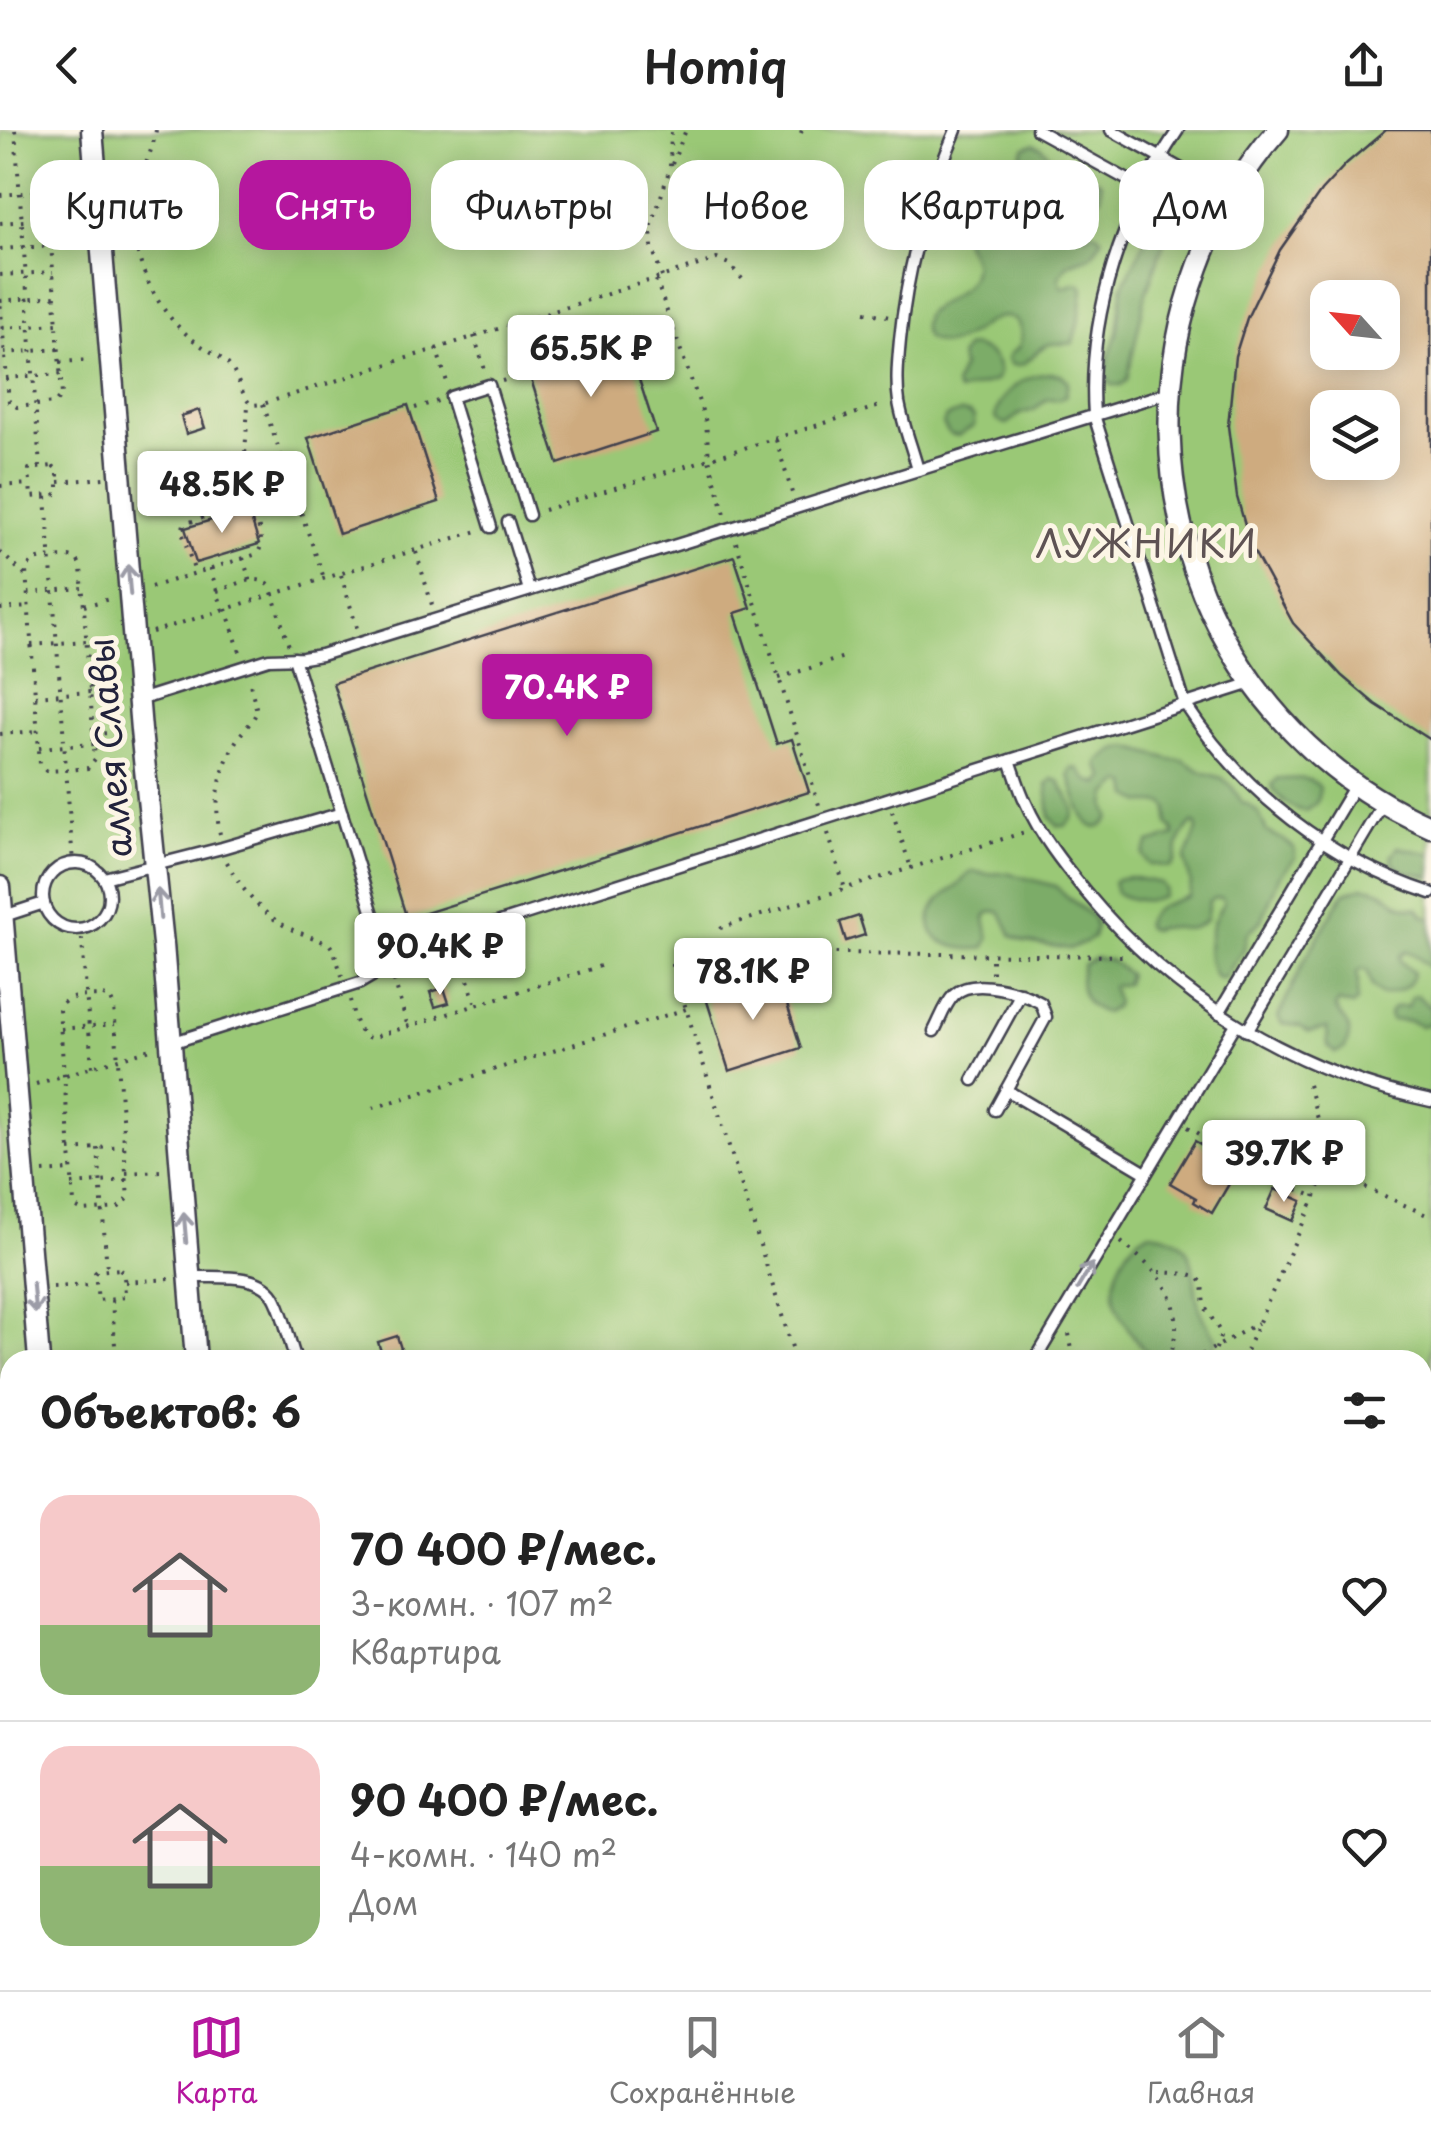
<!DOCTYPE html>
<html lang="ru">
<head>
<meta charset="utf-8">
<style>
	:root { --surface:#fff; --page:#f6f6f6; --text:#222; --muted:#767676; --line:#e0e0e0; --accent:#b5179e }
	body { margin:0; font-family:"Playpen Sans",sans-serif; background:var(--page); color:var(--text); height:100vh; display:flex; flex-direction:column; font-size:38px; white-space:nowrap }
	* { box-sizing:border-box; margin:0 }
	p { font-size:32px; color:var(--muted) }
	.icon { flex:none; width:55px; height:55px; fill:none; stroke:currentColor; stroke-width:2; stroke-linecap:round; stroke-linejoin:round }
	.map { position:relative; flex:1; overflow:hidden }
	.sheet { position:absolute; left:0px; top:1220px; width:1432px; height:640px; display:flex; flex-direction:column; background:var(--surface); border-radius:30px 30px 0 0; box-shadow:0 5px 25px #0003 }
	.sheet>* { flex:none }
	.banner { position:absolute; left:30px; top:30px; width:1372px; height:90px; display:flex; gap:20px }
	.needle { width:65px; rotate:297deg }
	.controls { position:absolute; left:1310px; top:150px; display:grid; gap:20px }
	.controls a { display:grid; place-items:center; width:90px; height:90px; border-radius:20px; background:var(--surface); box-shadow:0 5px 25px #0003; font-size:50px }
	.price { position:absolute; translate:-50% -85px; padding:0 22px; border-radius:10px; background:#fff; color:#222; font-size:32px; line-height:65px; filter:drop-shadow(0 2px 5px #0008) }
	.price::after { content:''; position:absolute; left:50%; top:60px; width:30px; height:22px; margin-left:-15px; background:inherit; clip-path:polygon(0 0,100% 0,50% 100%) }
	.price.current { background:var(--accent); color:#fff }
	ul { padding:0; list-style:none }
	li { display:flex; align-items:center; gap:30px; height:250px; padding:0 40px }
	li+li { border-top:2px solid var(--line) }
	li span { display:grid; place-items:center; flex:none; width:280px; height:200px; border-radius:30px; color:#555 }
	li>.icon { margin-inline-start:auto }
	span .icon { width:120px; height:120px; fill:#fffc; stroke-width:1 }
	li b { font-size:42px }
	h2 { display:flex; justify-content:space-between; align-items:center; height:120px; padding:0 40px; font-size:42px }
	.chip { padding:0 35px; border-radius:30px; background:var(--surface); box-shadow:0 5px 25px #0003; font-size:35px; line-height:90px }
	.chip.current { background:var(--accent); color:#fff }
	header { display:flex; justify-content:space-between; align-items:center; height:130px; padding:0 40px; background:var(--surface); font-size:45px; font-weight:600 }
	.dock { display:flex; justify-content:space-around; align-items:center; height:140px; border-top:2px solid var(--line); background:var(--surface); font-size:28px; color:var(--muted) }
	.dock a { display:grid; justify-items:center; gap:5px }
	.dock .current { color:var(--accent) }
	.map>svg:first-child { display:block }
	.green { fill:#9ac876; stroke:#5e7558; stroke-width:2.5; fill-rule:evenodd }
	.forest { fill:#7bac67; stroke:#4e6751; stroke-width:2.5 }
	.water { fill:#4bb6c8; stroke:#366c82; stroke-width:2.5 }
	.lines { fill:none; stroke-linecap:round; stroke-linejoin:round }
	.ferry { stroke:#325d73; stroke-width:2.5; stroke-dasharray:12 10; stroke-linecap:butt }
	.building { fill:#ceab7f; fill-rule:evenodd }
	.lane-casing { stroke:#403f4e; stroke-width:15 }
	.street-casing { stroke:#403f4e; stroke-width:25 }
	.path { stroke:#403f4e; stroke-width:4; stroke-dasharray:2.5 8; stroke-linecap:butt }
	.lane { stroke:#fff; stroke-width:10 }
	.street { stroke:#fff; stroke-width:20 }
	.oneway { stroke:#9c9ca7 }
	.labels { text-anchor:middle; stroke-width:10; stroke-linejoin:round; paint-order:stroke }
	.street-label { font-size:35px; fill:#22223b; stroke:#fcf5e5 }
	.neighbourhood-label { font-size:38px; letter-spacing:2.5px; fill:#5e5253; stroke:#fcf5e5 }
</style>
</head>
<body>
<header><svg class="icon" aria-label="back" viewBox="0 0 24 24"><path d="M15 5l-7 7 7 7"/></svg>Homiq<svg class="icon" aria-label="share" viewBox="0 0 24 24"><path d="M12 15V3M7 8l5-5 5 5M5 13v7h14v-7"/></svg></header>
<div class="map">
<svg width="1431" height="1860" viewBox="0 0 1431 1860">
	<rect width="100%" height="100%" fill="#fcf5e5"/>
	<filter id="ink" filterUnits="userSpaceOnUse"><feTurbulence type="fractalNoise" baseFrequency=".01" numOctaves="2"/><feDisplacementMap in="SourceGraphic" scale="20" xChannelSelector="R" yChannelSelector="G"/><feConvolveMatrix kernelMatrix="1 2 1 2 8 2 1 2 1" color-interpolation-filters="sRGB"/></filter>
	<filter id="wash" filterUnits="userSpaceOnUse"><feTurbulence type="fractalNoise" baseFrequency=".0048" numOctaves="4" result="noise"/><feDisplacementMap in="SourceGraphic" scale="40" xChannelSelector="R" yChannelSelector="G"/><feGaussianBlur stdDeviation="2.25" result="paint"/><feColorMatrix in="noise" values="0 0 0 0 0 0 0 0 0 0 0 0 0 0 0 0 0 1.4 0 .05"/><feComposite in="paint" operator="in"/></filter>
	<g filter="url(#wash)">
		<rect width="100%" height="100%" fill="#e9e1bd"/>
		<!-- green -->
		<path class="green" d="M 0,0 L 1431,0 L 1431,1517 L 1423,1519 L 1422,1230 L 10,1230 L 10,1609 L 0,1607 ZM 1328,168 L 1382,168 L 1382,222 L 1328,222 ZM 1328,278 L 1382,278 L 1382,332 L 1328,332 Z"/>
		<!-- forest -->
		<g class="forest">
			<path d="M 1033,14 C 1050,18 1049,30 1059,42 C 1072,45 1091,43 1101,53 L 1101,66 L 1097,71 L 1083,78 L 1079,87 L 1083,104 L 1086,106 L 1091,102 L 1096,103 L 1102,109 C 1088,133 1090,124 1068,134 L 1059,147 L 1062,158 L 1076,153 L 1081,155 L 1083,159 L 1080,185 L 1073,213 C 1065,215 1056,212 1047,215 C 1031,222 1028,240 1010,234 L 1008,228 L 1010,224 L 1019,217 C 1024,204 1021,186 1003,187 C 979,188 959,228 927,208 C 907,174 964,173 972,144 C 978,126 963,116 960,100 C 964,92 970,84 972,76 C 978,58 969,47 988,37 L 1005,40 L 1016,36 L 1025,17 Z"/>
			<polygon points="1151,99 1159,100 1163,103 1163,115 1146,163 1127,250 1121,255 1111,255 1105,245 1105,238 1117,203 1123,155"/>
			<path d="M 973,216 C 987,221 999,227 999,244 L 995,251 L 958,262 L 955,256 L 962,237 L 960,226 L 965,218 Z"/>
			<path d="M 1052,243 L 1062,245 L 1068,251 L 1066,265 L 1060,269 L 1047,269 L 1034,280 L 1020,284 L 1007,294 L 998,291 L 995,287 C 1002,260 1025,244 1052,243 Z"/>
			<polygon points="961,282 971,284 974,287 974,296 958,306 949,304 943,294 946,287"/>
			<path d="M 1128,617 L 1170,629 L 1183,630 L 1202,642 L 1222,648 L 1231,655 L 1242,672 L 1249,675 L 1259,683 L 1267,702 L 1284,710 L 1294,718 L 1295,728 L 1279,747 L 1262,790 L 1247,803 L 1244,819 L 1223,849 L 1216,847 C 1202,824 1209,793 1224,773 L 1222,768 L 1214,768 L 1209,772 L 1206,790 C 1185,808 1176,791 1152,800 L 1147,798 L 1145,794 C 1151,775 1174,772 1189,766 L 1191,753 L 1185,730 L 1197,700 L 1197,695 L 1192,693 C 1188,697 1179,709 1178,717 C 1176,726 1178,729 1171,737 L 1149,734 L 1143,725 L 1149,713 L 1174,706 L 1174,701 L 1168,694 L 1168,678 L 1164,673 L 1143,673 L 1130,666 L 1128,654 L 1122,652 L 1108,664 L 1106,676 L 1110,687 C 1087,722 1074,660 1069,645 L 1071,639 L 1078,638 L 1087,650 L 1100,654 L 1105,647 L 1098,636 L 1099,631 L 1116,620 Z"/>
			<path d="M 1052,649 L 1059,651 L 1061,654 C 1067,671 1085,680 1065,696 L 1057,696 L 1050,687 L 1047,655 Z"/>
			<path d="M 1277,649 C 1292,650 1310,644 1320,658 L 1317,672 L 1306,681 C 1293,680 1275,667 1272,655 Z"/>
			<path d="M 1398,717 L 1431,724 L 1431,747 C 1416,742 1394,744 1391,726 Z"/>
			<path d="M 973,741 L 985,744 L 1008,743 L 1055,756 L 1093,788 L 1096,796 L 1093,808 L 1070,819 L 1025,812 L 1012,806 L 1001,783 L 995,781 L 988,783 L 985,788 L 989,809 L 984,818 C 956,823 912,808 938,772 C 943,765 949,762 956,757 C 963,751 965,745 973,741 Z"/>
			<path d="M 1129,747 L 1161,753 L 1165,759 L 1163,766 C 1148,774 1131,770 1116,763 L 1113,752 L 1117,749 Z"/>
			<path d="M 1363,757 C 1392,758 1393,780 1418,778 L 1424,786 L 1431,787 L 1431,839 L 1412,823 L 1405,822 L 1400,826 L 1400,831 L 1413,842 C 1412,858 1396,863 1382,865 L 1372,857 L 1367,840 L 1360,839 L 1357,843 C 1360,854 1356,861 1357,872 L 1352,876 L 1339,872 L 1335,877 C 1345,895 1355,895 1345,918 L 1335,923 L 1328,916 L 1327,898 L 1309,902 L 1299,896 L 1282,894 L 1278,887 L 1304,831 L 1344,763 Z"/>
			<path d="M 1095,828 L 1110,830 L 1128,844 L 1126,854 L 1111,856 L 1117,872 L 1114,878 L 1105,883 C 1082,876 1076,856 1083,835 Z"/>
			<path d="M 1417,865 L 1431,879 L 1431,893 L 1421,896 L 1410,891 L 1391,890 L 1389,885 C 1391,876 1399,876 1407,877 L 1411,867 Z"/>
			<path d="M 1151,1102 C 1200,1108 1190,1137 1198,1173 C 1201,1187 1208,1198 1217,1209 L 1213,1220 L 1204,1230 C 1187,1230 1164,1234 1150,1224 C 1137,1216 1115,1180 1114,1165 C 1112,1143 1129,1107 1151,1102 Z"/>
		</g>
		<!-- water -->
		<polygon class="water" points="1431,1522 1431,1860 0,1860 0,1607 10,1609 10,1850 1422,1850 1422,1524"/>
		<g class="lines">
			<!-- ferry -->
			<g class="ferry">
				<polyline points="1422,1838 1431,1837"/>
				<polyline points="1282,1860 1347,1850"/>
			</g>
		</g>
		<g id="blocks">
			<!-- building -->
			<g class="building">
				<path d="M 1386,0 L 1431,0 L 1431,610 L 1375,574 L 1342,546 L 1293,493 L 1253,420 L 1245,395 L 1237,367 L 1228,296 L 1235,226 L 1247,188 L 1280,120 L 1321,61 L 1347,33 ZM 1328,168 L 1382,168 L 1382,222 L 1328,222 ZM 1328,278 L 1382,278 L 1382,332 L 1328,332 Z"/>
				<polygon points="625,206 656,302 558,334 527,237"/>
				<polygon points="408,275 439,372 339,404 308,308"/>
				<polygon points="199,280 205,298 186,304 181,286"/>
				<polygon points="248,379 259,414 196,433 185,398"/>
				<polygon points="734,426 751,478 735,483 777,614 792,609 809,662 407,789 333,553"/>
				<polygon points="859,786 865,805 846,811 840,792"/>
				<polygon points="778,846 801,918 729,941 706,868"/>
				<polygon points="444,858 449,873 435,877 430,862"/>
				<polygon points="1195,1011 1231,1032 1228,1038 1236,1042 1212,1083 1194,1072 1196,1068 1170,1053"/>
				<polygon points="1275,1059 1302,1071 1293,1091 1266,1079"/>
				<polygon points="397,1206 402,1222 383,1228 378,1212"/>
			</g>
		</g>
	</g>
	<g filter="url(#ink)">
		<use href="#blocks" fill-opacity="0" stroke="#403f4e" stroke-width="2.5"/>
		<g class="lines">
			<!-- lane casing -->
			<g class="lane-casing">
				<g id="lane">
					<polyline points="1037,0 1215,98"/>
					<polyline points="1111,0 1230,66"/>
					<path d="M 1178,0 C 1123,82 1087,185 1094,285 L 1185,574 C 1243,663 1330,730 1431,763"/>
					<path d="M 918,340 C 912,318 903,295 899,272 C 896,252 898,231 900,210 C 907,137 927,67 956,0"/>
					<polyline points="508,392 529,460"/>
					<polyline points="491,397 451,267 489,255 529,385"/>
					<polyline points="294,528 389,836"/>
					<polyline points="139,570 269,529 303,528 321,525 1170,262"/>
					<path d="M 1010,630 C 1015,644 1019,659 1026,673 C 1040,705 1063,734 1085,761 C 1174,869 1294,942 1431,971"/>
					<circle cx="76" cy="766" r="33"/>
					<polyline points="104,748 222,718 342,683"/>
					<polyline points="4,786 44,773"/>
					<polyline points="1219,883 1355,655"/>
					<path d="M 934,901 C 940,890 945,874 954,865 C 973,846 1022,862 1041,873 L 1046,887 L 995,980"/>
					<polyline points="1247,901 1383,673"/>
					<polyline points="171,913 360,853 411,823 434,813 1252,553"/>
					<polyline points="973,950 1021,863"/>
					<polyline points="1006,960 1146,1043"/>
					<path d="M 189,1147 C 215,1148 263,1141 276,1170 C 285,1188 289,1211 296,1230"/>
					<polyline points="1035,1230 1236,894"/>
				</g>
			</g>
			<!-- street casing -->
			<g class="street-casing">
				<g id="street">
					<polyline points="92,0 141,600 163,814 196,1230"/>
					<path d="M 1278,0 C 1243,39 1216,88 1198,137 C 1116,355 1216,603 1431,697"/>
					<polyline points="0,757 39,1230"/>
					<polyline points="1422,1425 1431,1423"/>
					<polyline points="0,1510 10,1512"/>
				</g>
			</g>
			<!-- path -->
			<g class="path">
				<polyline points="15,0 40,337"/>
				<path d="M 156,0 C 152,26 137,48 134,75 C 129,126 155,182 196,212 C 206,220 219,225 228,234 C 239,246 240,263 251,275 L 263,274 L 717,129 L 729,134 L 745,152"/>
				<polyline points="801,3 802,0"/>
				<polyline points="672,34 686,0"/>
				<polyline points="0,65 36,62 44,65 48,72 62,265 55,273 17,277 9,272 0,170"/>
				<polyline points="0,93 49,89"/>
				<polyline points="50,104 80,102"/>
				<polyline points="0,119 50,116"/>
				<polyline points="0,145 53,142"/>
				<polyline points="662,147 652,117 651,98 670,38 671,0"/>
				<polyline points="656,150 706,292 709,329 725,384"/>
				<polyline points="0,171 55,166"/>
				<polyline points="865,182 890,187"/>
				<polyline points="2,198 57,194"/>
				<polyline points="474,206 485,240"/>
				<polyline points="436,218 447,252"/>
				<polyline points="4,223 59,219"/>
				<polyline points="60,232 90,230"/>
				<polyline points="6,248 61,244"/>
				<polyline points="502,251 526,244"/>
				<polyline points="263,274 324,448"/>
				<polyline points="415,278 438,271"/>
				<polyline points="776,310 792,363"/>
				<polygon points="53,336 58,340 58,364 31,367 29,339"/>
				<polyline points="59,352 104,348"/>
				<polyline points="0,356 29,354"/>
				<polyline points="46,367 73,733"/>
				<polyline points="242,375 248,275"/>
				<polyline points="544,380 883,275"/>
				<polyline points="736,412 819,675"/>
				<polyline points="0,422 26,446"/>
				<polyline points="416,422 432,475"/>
				<path d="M 69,427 L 77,429 L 81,437 L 95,629 L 88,638 L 67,640 L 46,641 L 40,634 L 26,441 C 31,424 54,428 69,427 Z"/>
				<polyline points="243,428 250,451"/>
				<polyline points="210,438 223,480"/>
				<polyline points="341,445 357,498"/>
				<path d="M 151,457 L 257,424 C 267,412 256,389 250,377 L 242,375 L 184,394 L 182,402 L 195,443"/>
				<path d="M 217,461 C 234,456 257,442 270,456 L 289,516"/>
				<polyline points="28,463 82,458"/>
				<polyline points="84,476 113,468"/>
				<polyline points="0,479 29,477"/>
				<polyline points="226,479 240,522"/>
				<polyline points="152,502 477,401"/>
				<polyline points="31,515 86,511"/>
				<polyline points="779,548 844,527"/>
				<polyline points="35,566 90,562"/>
				<polyline points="0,604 38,601"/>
				<polyline points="93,604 123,602"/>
				<polyline points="39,618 94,614"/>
				<polyline points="892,681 911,738"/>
				<polyline points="828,703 845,759"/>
				<path d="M 220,704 C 213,671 220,637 238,608 C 244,599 253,592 257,581 L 249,550"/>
				<path d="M 227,732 C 242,761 263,786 293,800 C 305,805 318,809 330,815 L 334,821 L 342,846"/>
				<polyline points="81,798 92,937"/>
				<polyline points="720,798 1025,702"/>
				<polyline points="721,815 747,822 1126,826"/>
				<polyline points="459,820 476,876"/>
				<polyline points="672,834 796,1230"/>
				<polyline points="992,843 992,824"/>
				<polyline points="394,850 408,897"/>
				<path d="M 103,866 L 110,868 L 114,876 L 128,1069 L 118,1078 L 83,1081 L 77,1078 L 74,1073 L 59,880 C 64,863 87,867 103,866 Z"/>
				<path d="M 350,870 C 354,884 355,905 371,908 L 607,834"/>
				<polyline points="61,899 115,894"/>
				<polyline points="36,954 151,919"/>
				<polyline points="373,978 686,879"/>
				<polyline points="1188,997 1275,1049 1315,1067"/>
				<polyline points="98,1018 107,1140"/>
				<polyline points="70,1020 124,1016"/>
				<polyline points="1327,1040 1431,1087"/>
				<polyline points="43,1042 71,1040"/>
				<polyline points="126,1043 161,1041"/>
				<polyline points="72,1054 127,1050"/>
				<path d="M 1121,1112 C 1149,1135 1178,1157 1176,1198 C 1175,1209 1172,1219 1170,1230"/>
				<polygon points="120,1139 124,1143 125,1167 98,1170 95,1143 97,1141"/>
				<polyline points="1159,1142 1189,1144 1196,1146 1203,1153 1205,1177 1219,1200 1220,1207 1212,1230"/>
				<polyline points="125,1152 170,1149"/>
				<polyline points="53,1157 93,1155"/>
				<polyline points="112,1170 116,1230"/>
				<polyline points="1069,1204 1074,1230"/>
				<polyline points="124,1230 140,1230"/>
				<polyline points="1193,1230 1258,1193"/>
				<polyline points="1242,1230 1329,1035 1328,1023 1306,948"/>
				<polyline points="1422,1460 1431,1458"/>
				<polyline points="1422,1511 1431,1509"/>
				<polyline points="0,1545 10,1547"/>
				<polyline points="0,1600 10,1602"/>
			</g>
			<!-- lane -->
			<use href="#lane" class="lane"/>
			<!-- street -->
			<use href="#street" class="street"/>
		</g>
		<!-- one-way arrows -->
		<defs><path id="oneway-shaft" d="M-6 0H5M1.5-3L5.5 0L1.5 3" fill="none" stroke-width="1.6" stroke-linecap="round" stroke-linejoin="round" transform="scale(2.5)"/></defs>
		<g class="oneway">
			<use href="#oneway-shaft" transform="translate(129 450) rotate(-95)"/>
			<use href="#oneway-shaft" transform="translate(159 774) rotate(-95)"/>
			<use href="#oneway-shaft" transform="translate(185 1098) rotate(-95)"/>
			<use href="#oneway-shaft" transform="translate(1085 1146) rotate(-59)"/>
			<use href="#oneway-shaft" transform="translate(34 1168) rotate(85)"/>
		</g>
	</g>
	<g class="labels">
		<!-- street labels -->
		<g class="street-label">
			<text transform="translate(111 618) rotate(-95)" y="12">аллея Славы</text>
		</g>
		<!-- neighbourhood labels -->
		<g class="neighbourhood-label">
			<text x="1147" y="428">ЛУЖНИКИ</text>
		</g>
	</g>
</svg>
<div class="controls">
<a><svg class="needle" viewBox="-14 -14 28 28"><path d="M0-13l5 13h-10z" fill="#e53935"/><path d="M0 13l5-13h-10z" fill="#767676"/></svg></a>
<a><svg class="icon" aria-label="layers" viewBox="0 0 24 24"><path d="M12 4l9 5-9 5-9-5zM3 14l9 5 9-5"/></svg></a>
</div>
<b class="price" style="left:591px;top:270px">65.5K ₽</b>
<b class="price" style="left:222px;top:406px">48.5K ₽</b>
<b class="price current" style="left:567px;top:609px">70.4K ₽</b>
<b class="price" style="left:440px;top:868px">90.4K ₽</b>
<b class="price" style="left:753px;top:893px">78.1K ₽</b>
<b class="price" style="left:1284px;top:1075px">39.7K ₽</b>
<div class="banner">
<a class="chip">Купить</a>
<a class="chip current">Снять</a>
<a class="chip">Фильтры</a>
<a class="chip">Новое</a>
<a class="chip">Квартира</a>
<a class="chip">Дом</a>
</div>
<section class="sheet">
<h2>Объектов: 6<svg class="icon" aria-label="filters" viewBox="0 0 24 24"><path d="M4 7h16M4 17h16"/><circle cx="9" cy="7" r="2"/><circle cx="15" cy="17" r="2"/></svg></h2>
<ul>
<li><span style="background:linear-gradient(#f6c9c9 65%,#8fb573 0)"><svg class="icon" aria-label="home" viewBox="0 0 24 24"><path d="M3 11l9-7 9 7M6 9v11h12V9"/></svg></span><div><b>70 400 ₽/мес.</b><p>3-комн. · 107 m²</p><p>Квартира</p></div><svg class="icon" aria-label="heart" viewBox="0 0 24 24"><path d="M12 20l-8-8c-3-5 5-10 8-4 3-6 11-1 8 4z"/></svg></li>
<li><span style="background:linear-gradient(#f6c9c9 60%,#8fb573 0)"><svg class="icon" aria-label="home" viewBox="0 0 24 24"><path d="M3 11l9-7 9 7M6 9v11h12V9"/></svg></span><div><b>90 400 ₽/мес.</b><p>4-комн. · 140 m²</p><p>Дом</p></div><svg class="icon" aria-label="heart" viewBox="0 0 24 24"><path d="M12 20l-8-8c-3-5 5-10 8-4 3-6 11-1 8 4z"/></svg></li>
</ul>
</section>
</div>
<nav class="dock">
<a class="current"><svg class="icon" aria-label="map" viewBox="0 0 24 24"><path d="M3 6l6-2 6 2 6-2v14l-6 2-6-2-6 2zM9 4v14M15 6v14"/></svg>Карта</a>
<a><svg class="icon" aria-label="saved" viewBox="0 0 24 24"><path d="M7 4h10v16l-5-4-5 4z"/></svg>Сохранённые</a>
<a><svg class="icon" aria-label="home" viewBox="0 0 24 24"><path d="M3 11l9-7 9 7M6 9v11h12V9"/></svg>Главная</a>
</nav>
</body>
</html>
